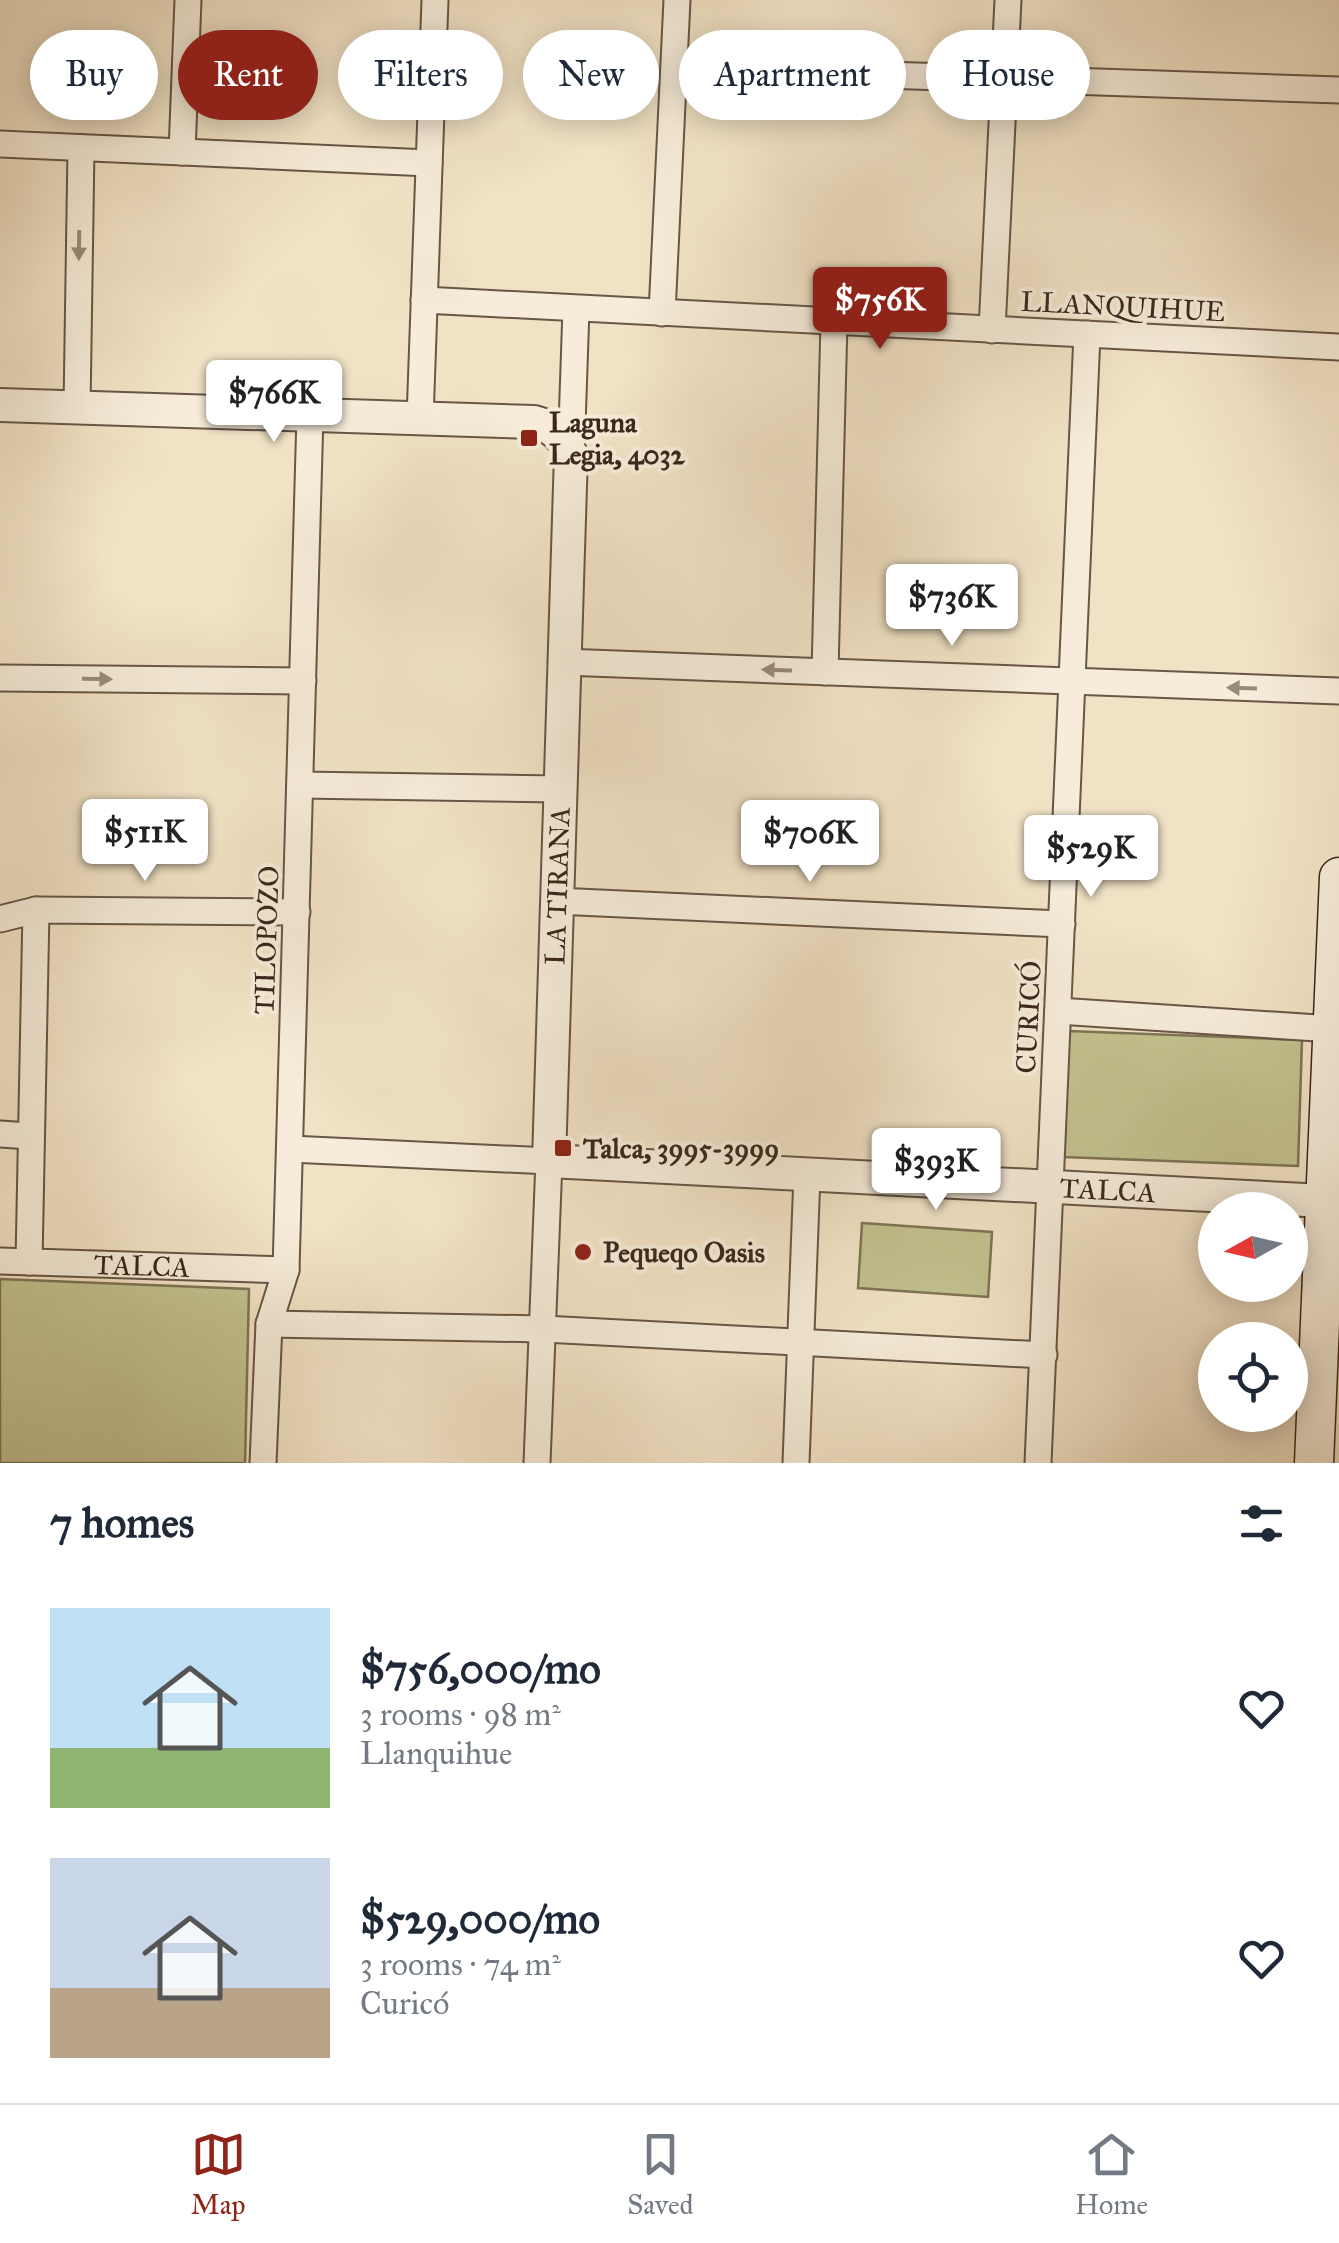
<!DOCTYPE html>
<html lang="en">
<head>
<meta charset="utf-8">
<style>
	:root { --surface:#fff; --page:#f2f2f3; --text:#1f2937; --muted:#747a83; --line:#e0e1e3; --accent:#8f2418 }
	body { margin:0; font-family:"IM FELL Great Primer",serif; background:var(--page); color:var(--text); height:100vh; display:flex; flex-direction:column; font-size:38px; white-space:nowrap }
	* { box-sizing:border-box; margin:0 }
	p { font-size:32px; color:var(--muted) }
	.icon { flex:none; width:55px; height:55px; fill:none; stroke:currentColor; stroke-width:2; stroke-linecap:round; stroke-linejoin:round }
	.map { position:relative; height:1463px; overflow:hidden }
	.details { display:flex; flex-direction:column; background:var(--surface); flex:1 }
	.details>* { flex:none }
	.top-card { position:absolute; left:30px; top:30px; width:1280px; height:90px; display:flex; gap:20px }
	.needle { width:65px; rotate:262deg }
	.controls { position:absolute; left:1198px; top:1192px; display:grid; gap:20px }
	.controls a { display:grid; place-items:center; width:110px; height:110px; border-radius:50%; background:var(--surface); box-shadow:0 5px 25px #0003; font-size:50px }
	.price { position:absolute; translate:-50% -85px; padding:0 22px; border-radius:10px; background:#fff; color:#222; font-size:32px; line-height:65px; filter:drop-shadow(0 2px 5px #0008) }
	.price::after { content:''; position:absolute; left:50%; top:60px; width:30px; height:22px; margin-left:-15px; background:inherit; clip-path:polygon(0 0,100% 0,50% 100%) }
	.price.active { background:var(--accent); color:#fff }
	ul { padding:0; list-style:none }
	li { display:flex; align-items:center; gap:30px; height:250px; padding:0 50px }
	li span { display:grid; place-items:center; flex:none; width:280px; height:200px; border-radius:0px; color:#555 }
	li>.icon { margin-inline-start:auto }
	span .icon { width:120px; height:120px; fill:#fffc; stroke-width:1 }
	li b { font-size:42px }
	h2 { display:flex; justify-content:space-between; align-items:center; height:120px; padding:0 50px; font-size:42px }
	.pill { padding:0 35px; border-radius:45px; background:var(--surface); box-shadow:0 5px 25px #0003; font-size:35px; line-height:90px }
	.pill.active { background:var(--accent); color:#fff }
	.dock { display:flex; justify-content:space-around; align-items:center; height:140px; border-top:2px solid var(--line); background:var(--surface); font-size:28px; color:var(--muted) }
	.dock a { display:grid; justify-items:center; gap:5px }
	.dock .active { color:var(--accent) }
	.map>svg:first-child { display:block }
	.green { fill:#c2c18f; stroke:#7e7456; stroke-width:2.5 }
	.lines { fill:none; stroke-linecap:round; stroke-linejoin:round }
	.minor-casing { stroke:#685646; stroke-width:29 }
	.tertiary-casing { stroke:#685646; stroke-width:36 }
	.secondary-casing { stroke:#3b271c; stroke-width:41 }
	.minor { stroke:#f6ecd9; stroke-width:25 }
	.tertiary { stroke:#f6ecd9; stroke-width:32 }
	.secondary { stroke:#f6ecd9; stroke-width:38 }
	.oneway { fill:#988a7a }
	.poi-dot { fill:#8f2418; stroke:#f6ecd9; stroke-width:4 }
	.labels { text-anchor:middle; stroke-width:8; stroke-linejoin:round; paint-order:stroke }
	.street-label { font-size:28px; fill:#3b271c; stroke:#f6ecd9 }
	.poi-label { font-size:28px; font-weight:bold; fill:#3b271c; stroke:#f6ecd9; text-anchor:start }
</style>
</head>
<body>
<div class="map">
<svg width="1339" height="1463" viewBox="0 0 1339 1463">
	<rect width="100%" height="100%" fill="#f1e2c5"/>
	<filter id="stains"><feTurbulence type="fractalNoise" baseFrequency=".002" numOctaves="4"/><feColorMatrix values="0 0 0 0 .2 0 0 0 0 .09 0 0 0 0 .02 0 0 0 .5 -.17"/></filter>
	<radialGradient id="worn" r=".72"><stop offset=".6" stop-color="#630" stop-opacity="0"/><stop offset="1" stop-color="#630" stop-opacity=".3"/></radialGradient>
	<!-- green -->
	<g class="green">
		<polygon points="1069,1031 1302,1040 1298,1166 1064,1157"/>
		<polygon points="862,1223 992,1232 988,1297 858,1288"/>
		<polygon points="0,1279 249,1289 245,1463 0,1463"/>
	</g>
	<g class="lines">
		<!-- minor casing -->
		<g class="minor-casing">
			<g id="minor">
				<polyline points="674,68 1339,90"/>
				<polyline points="0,144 429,163"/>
				<polyline points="182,152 188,0"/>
				<polyline points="424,300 1339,347"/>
				<polyline points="662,313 677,0"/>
				<polyline points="992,330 1008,0"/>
				<polyline points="77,408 81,148"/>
				<polyline points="420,419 435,0"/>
				<polyline points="571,454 576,309"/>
				<polyline points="563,662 1339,691"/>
				<polyline points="825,672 834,322"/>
				<polyline points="0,678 303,681"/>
				<polyline points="300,785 560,789"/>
				<polyline points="556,901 1062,924"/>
				<polyline points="0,919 36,910 297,912"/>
				<polyline points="1058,1011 1333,1029"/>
				<polyline points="0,1134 30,1136"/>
				<polyline points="290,1149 549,1161 537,1463"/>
				<path id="s1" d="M 0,1261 L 286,1270"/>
				<polyline points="29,1262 36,910"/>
				<polyline points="269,1324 544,1329 1044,1355"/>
				<polyline points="263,1463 269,1324 286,1270 310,415"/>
				<polyline points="796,1463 807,1175"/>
				<polyline points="1038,1463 1087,334"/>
			</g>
		</g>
		<!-- tertiary casing -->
		<g class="tertiary-casing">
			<g id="tertiary">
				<path id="s2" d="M 0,405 L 534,422 C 553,427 563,436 571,454 L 549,1161 L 1325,1201"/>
			</g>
		</g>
		<!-- secondary casing -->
		<g class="secondary-casing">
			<polyline id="secondary" points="1314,1463 1339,877"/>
		</g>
		<!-- minor -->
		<use href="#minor" class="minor"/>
		<!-- tertiary -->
		<use href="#tertiary" class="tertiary"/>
		<!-- secondary -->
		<use href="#secondary" class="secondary"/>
	</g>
	<!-- one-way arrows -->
	<defs><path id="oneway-solid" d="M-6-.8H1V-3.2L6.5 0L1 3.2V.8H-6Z" transform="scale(2.5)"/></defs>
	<g class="oneway">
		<use href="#oneway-solid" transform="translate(79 245) rotate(91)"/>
		<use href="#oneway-solid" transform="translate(777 670) rotate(-178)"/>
		<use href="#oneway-solid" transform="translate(97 679) rotate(1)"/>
		<use href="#oneway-solid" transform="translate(1242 688) rotate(-178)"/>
	</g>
	<!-- markers -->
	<g class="poi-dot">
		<rect x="519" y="428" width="20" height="20" rx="5"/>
		<rect x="553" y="1138" width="20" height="20" rx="5"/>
		<circle cx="583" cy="1252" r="10"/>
	</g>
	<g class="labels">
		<!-- street labels -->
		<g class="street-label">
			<text transform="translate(1123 306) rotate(3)" y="10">LLANQUIHUE</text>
			<text transform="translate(557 886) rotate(-88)" y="10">LA TIRANA</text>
			<text transform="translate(266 940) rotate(-88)" y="10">TILOPOZO</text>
			<text transform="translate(1028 1017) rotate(-87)" y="10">CURICÓ</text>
			<text dy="10" stroke="none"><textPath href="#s2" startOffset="1852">TALCA</textPath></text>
			<text dy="10" stroke="none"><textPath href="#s1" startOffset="142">TALCA</textPath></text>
		</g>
		<!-- poi labels -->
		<g class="poi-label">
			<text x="549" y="432">Laguna<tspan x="549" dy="32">Legia, 4032</tspan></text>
			<text x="583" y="1158">Talca, 3995-3999</text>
			<text x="603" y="1262">Pequeqo Oasis</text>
		</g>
	</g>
	<rect width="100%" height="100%" filter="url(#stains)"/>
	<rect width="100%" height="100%" fill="url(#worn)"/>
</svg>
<div class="controls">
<a><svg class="needle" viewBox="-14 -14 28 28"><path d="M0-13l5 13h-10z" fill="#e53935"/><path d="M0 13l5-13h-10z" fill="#747a83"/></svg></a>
<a><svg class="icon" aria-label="locate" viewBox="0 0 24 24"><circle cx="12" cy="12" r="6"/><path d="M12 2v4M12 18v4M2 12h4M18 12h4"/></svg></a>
</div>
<b class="price active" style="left:880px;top:352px">$756K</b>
<b class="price" style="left:274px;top:445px">$766K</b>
<b class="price" style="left:952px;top:649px">$736K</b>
<b class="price" style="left:145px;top:884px">$511K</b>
<b class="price" style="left:810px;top:885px">$706K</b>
<b class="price" style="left:1091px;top:900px">$529K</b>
<b class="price" style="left:936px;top:1213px">$393K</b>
<div class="top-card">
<a class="pill">Buy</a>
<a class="pill active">Rent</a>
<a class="pill">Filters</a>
<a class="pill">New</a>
<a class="pill">Apartment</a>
<a class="pill">House</a>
</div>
</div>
<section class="details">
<h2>7 homes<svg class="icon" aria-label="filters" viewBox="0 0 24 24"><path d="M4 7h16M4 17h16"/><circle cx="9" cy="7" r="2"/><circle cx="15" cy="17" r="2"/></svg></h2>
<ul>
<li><span style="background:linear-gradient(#bfe0f5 70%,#8fb573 0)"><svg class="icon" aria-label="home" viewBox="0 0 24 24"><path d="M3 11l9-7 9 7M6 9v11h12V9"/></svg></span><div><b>$756,000/mo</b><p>3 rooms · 98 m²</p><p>Llanquihue</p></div><svg class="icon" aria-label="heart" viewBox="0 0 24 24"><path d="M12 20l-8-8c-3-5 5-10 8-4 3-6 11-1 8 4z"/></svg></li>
<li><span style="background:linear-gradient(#c9d6e8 65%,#b9a48a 0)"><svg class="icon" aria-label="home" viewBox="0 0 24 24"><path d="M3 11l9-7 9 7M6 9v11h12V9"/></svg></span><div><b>$529,000/mo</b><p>3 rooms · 74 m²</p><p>Curicó</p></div><svg class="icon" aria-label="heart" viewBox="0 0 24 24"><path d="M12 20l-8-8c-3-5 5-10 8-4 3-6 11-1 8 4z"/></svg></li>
</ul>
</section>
<nav class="dock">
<a class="active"><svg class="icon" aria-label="map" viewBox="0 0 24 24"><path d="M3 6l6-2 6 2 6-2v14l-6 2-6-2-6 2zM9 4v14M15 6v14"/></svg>Map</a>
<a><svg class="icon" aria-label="saved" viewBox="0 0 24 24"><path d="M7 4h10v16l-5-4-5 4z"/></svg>Saved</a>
<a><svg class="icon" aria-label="home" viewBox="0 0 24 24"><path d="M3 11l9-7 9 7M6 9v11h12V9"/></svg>Home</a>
</nav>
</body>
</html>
